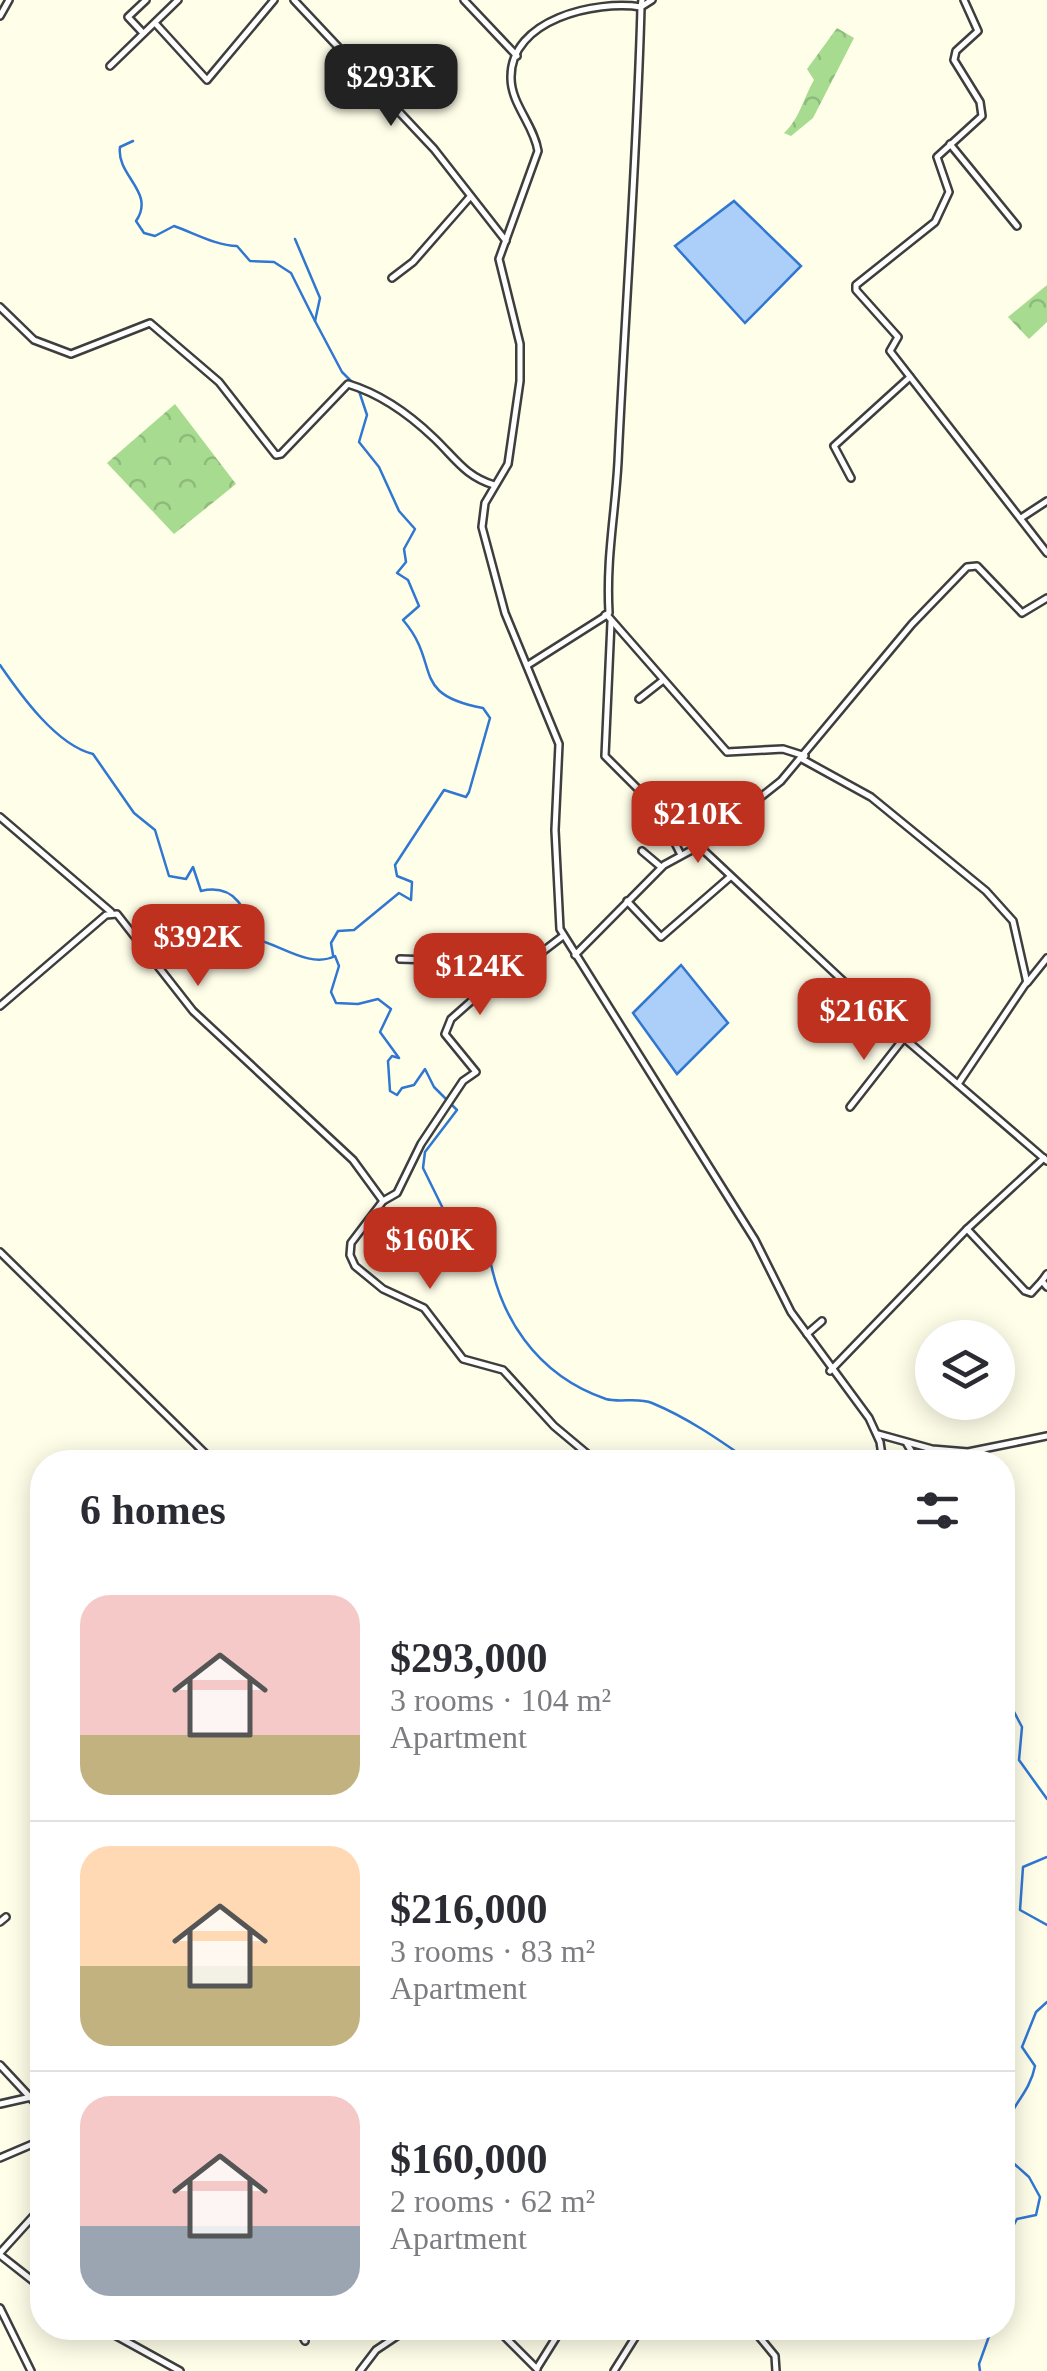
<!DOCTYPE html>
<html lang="en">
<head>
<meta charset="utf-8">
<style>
	:root { --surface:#fff; --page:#f2f2f3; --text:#2b2b33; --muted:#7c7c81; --line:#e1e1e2; --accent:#bf311f }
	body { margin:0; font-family:Georgia,serif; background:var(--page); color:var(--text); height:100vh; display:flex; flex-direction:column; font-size:38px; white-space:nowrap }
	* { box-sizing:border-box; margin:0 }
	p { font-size:32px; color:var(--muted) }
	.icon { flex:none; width:55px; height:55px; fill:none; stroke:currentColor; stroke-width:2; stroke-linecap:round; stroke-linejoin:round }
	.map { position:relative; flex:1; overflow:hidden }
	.side { position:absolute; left:30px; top:1450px; width:985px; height:890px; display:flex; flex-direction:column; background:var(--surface); border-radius:40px; box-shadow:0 5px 25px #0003 }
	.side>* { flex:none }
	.controls { position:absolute; left:915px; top:1320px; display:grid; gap:20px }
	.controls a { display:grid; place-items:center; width:100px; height:100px; border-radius:50%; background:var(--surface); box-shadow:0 5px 25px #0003; font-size:50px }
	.price { position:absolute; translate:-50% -85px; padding:0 22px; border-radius:20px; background:var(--accent); color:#fff; font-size:32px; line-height:65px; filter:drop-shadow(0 2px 5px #0008) }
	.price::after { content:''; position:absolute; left:50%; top:60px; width:30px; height:22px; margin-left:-15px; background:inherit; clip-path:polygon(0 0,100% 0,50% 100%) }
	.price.on { background:#222; color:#fff }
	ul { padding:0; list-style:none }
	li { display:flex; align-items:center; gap:30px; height:250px; padding:0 50px }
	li+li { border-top:2px solid var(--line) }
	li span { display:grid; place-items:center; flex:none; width:280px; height:200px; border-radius:30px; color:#555 }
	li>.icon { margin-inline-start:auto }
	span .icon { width:120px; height:120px; fill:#fffc; stroke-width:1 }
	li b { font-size:42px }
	h2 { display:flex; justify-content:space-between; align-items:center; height:120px; padding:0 50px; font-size:42px }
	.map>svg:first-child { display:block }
	.forest { fill:url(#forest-crowns) }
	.water { fill:#abcff8; stroke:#3077d2; stroke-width:2.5 }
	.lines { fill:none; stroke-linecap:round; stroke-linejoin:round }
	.stream { stroke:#3077d2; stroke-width:2.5 }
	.minor-casing { stroke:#3e3e3e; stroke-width:10 }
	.minor { stroke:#fff; stroke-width:5 }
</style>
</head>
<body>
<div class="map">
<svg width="1047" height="2371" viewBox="0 0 1047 2371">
	<defs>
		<pattern id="forest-crowns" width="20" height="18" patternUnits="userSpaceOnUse" patternTransform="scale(2.5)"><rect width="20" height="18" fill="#a6db90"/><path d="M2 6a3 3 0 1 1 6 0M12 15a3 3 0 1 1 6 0" fill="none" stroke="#8ebb7b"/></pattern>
	</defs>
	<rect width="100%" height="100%" fill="#fffee9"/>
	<!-- forest -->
	<g class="forest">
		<path d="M 837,28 L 854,38 L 813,118 L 791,136 L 784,133 C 800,118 803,99 814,80 L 807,69 Z"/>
		<polygon points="1047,285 1047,322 1029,339 1008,317"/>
		<polygon points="175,404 236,484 174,534 107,463"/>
	</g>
	<!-- water -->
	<g class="water">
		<polygon points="734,201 801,266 745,323 675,246"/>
		<polygon points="681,965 728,1023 677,1074 633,1013"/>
	</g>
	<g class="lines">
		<!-- stream -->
		<g class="stream">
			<path d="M 133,141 L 120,147 C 116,176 156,192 136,221 L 144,233 L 155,236 L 174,226 C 194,233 217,246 237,246 L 250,261 L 274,262 L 291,273 L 315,321"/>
			<polyline points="295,239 320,298 315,321 342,372 353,383"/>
			<path d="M 0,665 C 20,694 56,745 93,754 L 134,813 L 155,830 L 169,876 L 186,879 L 193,867 L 201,891 C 236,883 246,910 255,939 C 279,944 310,969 335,956 L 339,966 L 331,992 L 336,1003 L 358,1004 L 378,999 L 391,1009 L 380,1032 L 399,1058 L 392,1056 L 388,1061 L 390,1091 L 397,1095 L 402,1088 L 414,1085 L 425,1069 L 434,1087 L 457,1110 L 425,1152 L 423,1168 L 454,1231 L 488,1248 C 498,1316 536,1375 606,1399 C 620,1403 638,1397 652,1403 C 688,1418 718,1439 751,1462"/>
			<path d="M 333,955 L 331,943 L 338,931 L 354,930 L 399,893 L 411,900 L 412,882 L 397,876 L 395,865 L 444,790 L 466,797 L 469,792 L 490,718 L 483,708 C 408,694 442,665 403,620 L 419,606 L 408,580 L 397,573 L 406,562 L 404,549 L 415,529 L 399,511 L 379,467 L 359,442 L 367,415 L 358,388"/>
			<polyline points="1002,1689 1022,1727 1019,1760 1047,1799"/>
			<polyline points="1047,1857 1023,1867 1020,1910 1047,1925"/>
			<path d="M 1002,2133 C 1009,2108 1030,2093 1035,2066 L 1022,2047 L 1036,2012 L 1047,2002"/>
			<polyline points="1002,2153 1029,2177 1040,2197 1036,2215 1017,2219 1007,2237 1002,2263"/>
			<polyline points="980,2371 979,2364 992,2328"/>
		</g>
		<!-- minor casing -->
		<g class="minor-casing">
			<g id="minor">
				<polyline points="294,0 434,149 506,241"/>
				<polyline points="464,0 517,56"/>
				<path d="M 642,0 L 641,7 C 596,0 510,19 511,78 C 511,104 534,125 538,151 L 499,259 L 520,344 L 520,381 L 508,464 L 485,503 L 482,527 L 505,613 L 559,744 L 555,830 L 560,929 L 755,1240 L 791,1312 L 869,1418 L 880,1442 L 883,1462"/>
				<polyline points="964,0 978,31 956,51 954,60 980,102 982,116 937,157 949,192 935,222 856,285 856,290 898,337 890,351 1047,553"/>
				<polyline points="0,16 9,0"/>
				<polyline points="155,23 207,80 274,0"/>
				<polyline points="143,33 128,17 146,0"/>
				<polyline points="110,66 178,0"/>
				<polyline points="950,144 1017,226"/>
				<polyline points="392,278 413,262 469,198"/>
				<path d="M 0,307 L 34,340 L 71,354 L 150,323 L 219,382 L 276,455 L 281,454 L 348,384 C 381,394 409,414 434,438 C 456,459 465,476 494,485"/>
				<polyline points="851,478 834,446 910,377"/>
				<polyline points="1021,518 1047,501"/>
				<path d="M 605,615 L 609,613 C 606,558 615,516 618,462 C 625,310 637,159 641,7 L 652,0"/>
				<polyline points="611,622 605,756 658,809 680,853"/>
				<polyline points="528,665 607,615 727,752 783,749 805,756"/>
				<polyline points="639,699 662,681"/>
				<polyline points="802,759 871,797 986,891 1013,921 1027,983 1047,958"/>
				<polyline points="0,817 111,912"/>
				<polyline points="699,846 904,1038 1047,1161"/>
				<polyline points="642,851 661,867"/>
				<polyline points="627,901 661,937 730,877"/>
				<polyline points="563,936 516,972 494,981 451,1019 445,1034 476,1072 463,1081 421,1144 397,1193 383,1201 351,1243 350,1255 355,1266 383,1289 424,1308 463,1359 503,1370 554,1426 597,1462"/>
				<polyline points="575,955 664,865 699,846 781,781 912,624 967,567 977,566 1022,613 1047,598"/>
				<polyline points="400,959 461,961 494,981"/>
				<polyline points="0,1006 106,915 117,914 193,1011 353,1160 383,1201"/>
				<polyline points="958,1084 1026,983"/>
				<polyline points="850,1107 904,1038"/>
				<polyline points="967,1229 1044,1158"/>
				<polyline points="0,1252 214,1462"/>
				<polyline points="1047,1274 1042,1281 1047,1287"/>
				<polyline points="807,1334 822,1321"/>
				<polyline points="830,1371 967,1229 1025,1291 1031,1293 1042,1281"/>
				<polyline points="878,1434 932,1449 968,1452 1047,1436"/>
				<polyline points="907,1444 918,1462"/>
				<polyline points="0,1922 6,1917"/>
				<polyline points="0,2065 42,2110"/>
				<polyline points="0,2104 31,2097"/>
				<polyline points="0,2158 42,2140"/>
				<polyline points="0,2253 38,2211"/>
				<polyline points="0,2255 42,2288"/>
				<polyline points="0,2308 31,2371"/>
				<polyline points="102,2328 180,2371"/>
				<polyline points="298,2328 305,2341"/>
				<polyline points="496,2328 537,2369"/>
				<polyline points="752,2328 775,2356 776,2371"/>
				<polyline points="537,2368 562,2328"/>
				<polyline points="360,2371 376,2350 409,2328"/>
				<polyline points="614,2371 641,2328"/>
			</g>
		</g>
		<!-- minor -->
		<use href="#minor" class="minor"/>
	</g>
</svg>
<div class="controls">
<a><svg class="icon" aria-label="layers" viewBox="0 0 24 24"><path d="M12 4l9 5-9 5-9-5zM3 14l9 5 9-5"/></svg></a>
</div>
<b class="price on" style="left:391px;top:129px">$293K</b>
<b class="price" style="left:698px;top:866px">$210K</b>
<b class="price" style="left:198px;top:989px">$392K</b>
<b class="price" style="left:480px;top:1018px">$124K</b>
<b class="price" style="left:864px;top:1063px">$216K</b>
<b class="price" style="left:430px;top:1292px">$160K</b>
<section class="side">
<h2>6 homes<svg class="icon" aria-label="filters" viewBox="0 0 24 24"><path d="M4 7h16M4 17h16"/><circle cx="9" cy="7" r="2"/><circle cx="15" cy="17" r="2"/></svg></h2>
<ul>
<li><span style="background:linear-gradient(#f6c9c9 70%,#c2b280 0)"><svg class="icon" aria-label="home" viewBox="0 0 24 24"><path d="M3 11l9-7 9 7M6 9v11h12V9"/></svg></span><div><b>$293,000</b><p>3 rooms · 104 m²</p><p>Apartment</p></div></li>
<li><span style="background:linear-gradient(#ffd9b3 60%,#c2b280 0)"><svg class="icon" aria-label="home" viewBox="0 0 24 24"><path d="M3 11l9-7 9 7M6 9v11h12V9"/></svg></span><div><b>$216,000</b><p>3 rooms · 83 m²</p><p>Apartment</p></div></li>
<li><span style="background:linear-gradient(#f6c9c9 65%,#9aa5b1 0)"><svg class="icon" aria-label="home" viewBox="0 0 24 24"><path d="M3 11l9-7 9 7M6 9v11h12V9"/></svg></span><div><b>$160,000</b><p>2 rooms · 62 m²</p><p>Apartment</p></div></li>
</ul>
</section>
</div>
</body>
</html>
